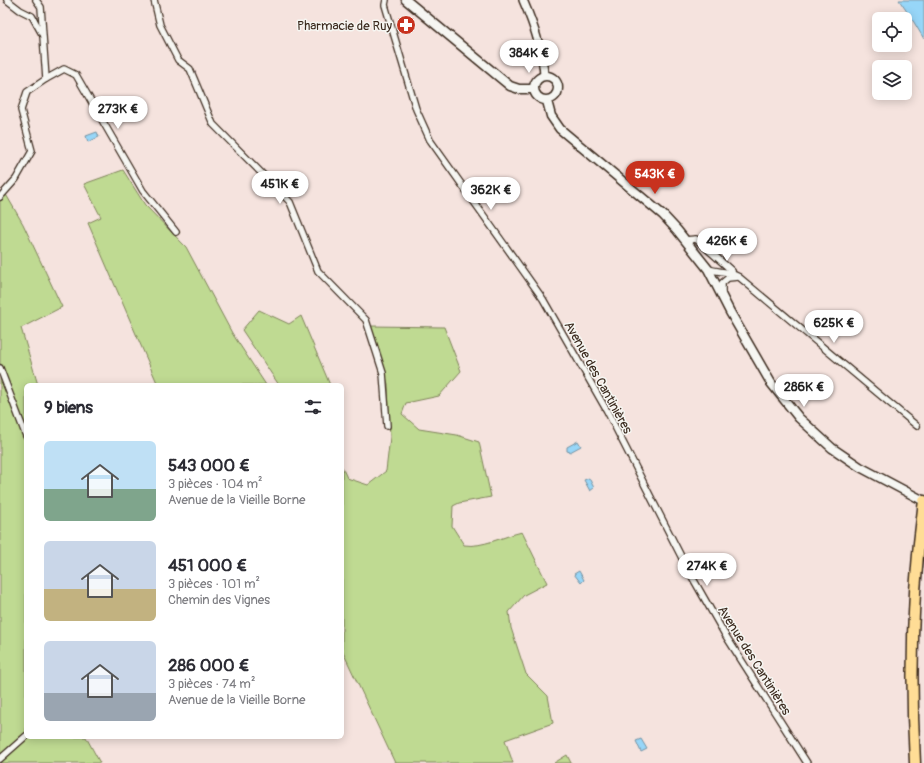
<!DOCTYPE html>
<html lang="fr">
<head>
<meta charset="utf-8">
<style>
	:root { --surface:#fff; --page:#f7f7f7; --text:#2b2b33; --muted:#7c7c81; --accent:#c8321e }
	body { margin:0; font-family:Pangolin,sans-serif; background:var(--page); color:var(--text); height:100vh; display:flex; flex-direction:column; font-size:15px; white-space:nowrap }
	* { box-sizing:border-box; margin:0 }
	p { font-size:13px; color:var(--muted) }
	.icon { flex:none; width:22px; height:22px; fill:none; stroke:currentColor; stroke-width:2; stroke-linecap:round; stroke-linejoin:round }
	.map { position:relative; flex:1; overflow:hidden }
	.side { position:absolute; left:24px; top:383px; width:320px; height:356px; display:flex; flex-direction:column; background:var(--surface); border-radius:6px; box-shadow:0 2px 10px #0003 }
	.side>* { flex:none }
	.buttons { position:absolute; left:872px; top:12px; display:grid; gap:8px }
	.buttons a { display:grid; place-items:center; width:40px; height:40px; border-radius:6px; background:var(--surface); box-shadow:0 2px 10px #0003; font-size:20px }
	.price { position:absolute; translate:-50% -34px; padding:0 9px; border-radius:14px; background:#fff; color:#222; font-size:13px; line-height:26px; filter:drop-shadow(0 1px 2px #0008) }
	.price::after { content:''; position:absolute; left:50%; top:24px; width:12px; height:9px; margin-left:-6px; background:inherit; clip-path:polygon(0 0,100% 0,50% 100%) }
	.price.on { background:var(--accent); color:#fff }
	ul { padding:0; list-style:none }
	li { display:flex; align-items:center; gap:12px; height:100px; padding:0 20px }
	li span { display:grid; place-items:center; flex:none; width:112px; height:80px; border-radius:6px; color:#555 }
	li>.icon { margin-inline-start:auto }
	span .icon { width:48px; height:48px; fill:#fffc; stroke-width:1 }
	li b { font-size:17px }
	h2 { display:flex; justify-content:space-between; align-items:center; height:48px; padding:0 20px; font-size:17px }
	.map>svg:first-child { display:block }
	.green { fill:#bfda92; stroke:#7d8258 }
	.water { fill:#97d6f8; stroke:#7291a1 }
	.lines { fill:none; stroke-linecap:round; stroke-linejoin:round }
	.minor-casing { stroke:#3b2a1e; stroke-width:8 }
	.tertiary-casing { stroke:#3b2a1e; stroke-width:10 }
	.secondary-casing { stroke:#3b2a1e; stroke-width:11 }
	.motorway-casing { stroke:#3b2a1e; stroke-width:13 }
	.minor { stroke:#f6f6f2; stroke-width:5.5 }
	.tertiary { stroke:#f6f6f2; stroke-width:7 }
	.secondary { stroke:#f6f6f2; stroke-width:8 }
	.motorway { stroke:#ffdd96; stroke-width:10 }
	.labels { text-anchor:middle; stroke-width:3; stroke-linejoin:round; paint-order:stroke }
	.poi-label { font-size:13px; fill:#3b2a1e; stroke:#f6f6f2; text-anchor:end }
	.street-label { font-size:13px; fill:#3b2a1e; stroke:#f6f6f2 }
</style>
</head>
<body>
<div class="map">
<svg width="924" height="763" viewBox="0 0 924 763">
	<rect width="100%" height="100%" fill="#f5e3de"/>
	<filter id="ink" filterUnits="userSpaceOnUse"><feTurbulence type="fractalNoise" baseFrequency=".025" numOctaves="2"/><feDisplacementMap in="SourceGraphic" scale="8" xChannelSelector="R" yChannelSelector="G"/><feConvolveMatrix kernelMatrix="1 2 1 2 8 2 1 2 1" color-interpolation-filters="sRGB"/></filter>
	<g filter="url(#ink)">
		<!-- green -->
		<g class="green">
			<polygon points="123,170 145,205 186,247 232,333 266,385 158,385 88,223 101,217 84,184"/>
			<polygon points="4,191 23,224 62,307 21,328 38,385 26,385 26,737 86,737 100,763 0,763 0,195"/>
			<polygon points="259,310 289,324 301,316 330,385 279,385 242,330"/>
			<path d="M 371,326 L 444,327 L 461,371 L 439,396 L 406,403 L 402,414 L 419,429 L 457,435 L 479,442 L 491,497 L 459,503 L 453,506 L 452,526 L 464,545 C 482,548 504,536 522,532 L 547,583 L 524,595 L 509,612 L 511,628 L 526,674 L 548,696 L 553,723 L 505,740 L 513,763 L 395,763 L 342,650 L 342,467 L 347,478 L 368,485 L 386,471 L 390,437 L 388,384 Z"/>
			<polygon points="567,755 571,763 554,763"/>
		</g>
		<!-- water -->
		<g class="water">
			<polygon points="899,0 924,0 924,39 912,19"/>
			<polygon points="97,132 99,137 88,142 86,136"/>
			<polygon points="578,441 581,446 570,452 567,451 567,447"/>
			<polygon points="589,478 594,488 590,491 584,480"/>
			<polygon points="579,571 584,580 581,583 574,574"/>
			<polygon points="641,739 647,749 641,752 636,741"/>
		</g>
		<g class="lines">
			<!-- minor casing -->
			<g class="minor-casing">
				<g id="minor">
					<polyline points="7,0 20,10 32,16 42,34"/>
					<polyline points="154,0 160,25 178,60 190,69 213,124 290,202 318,271 366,320 383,373 387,426"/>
					<polyline points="386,0 385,5 416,109 430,140 543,299 607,411 687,568 724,633 807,763"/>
					<polyline points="46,79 64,69 76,75 143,191 176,232"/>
					<polyline points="0,197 16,179 32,151 21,110 27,92 46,79 41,7 36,0"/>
					<polyline points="685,240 696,239 732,271"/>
					<path d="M 708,269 C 721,273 726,270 739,277 L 917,426"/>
					<polyline points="722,294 722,283 728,278 738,277"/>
					<polyline points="0,368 26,436"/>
					<polyline points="0,759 26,736"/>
				</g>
			</g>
			<!-- tertiary casing -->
			<g class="tertiary-casing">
				<path id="tertiary" d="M 523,0 C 533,23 543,50 544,76"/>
			</g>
			<!-- secondary casing -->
			<g class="secondary-casing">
				<g id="secondary">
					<polyline points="406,0 510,86 519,89 533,89"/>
					<circle cx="546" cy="88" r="12"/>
					<polyline points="547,101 551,116 560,129 663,215 677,230 708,269 730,312 771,383 799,418 832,448 860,467 924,501"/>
				</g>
			</g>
			<!-- motorway casing -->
			<g class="motorway-casing">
				<path id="motorway" d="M 915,763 C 910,676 912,588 924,501"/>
			</g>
			<!-- minor -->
			<use href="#minor" class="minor"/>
			<!-- tertiary -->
			<use href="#tertiary" class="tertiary"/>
			<!-- secondary -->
			<use href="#secondary" class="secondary"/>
			<!-- motorway -->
			<use href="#motorway" class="motorway"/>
		</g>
	</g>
	<!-- icons -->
	<defs>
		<g id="pharmacy-disc" transform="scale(1)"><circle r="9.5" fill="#c8321e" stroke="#f6f6f2"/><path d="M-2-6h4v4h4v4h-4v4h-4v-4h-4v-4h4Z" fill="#fff"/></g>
	</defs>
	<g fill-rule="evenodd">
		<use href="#pharmacy-disc" x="406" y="25"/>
	</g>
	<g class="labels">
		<!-- poi labels -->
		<g class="poi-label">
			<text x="392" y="30">Pharmacie de Ruy</text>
		</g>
		<!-- street labels -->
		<g class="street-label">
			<text transform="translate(599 377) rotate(61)" y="5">Avenue des Cantinières</text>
			<text transform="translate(755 660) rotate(58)" y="5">Avenue des Cantinières</text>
		</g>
	</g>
</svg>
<div class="buttons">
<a><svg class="icon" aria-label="locate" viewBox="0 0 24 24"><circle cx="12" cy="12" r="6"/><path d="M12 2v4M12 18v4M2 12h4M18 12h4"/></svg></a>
<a><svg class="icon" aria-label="layers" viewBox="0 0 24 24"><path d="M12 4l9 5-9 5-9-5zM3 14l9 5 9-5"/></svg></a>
</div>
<b class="price" style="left:529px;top:74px">384K €</b>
<b class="price" style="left:118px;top:130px">273K €</b>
<b class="price on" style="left:655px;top:195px">543K €</b>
<b class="price" style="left:280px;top:205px">451K €</b>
<b class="price" style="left:491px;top:211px">362K €</b>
<b class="price" style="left:727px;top:262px">426K €</b>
<b class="price" style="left:834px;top:344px">625K €</b>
<b class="price" style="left:804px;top:408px">286K €</b>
<b class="price" style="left:707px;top:587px">274K €</b>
<section class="side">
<h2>9 biens<svg class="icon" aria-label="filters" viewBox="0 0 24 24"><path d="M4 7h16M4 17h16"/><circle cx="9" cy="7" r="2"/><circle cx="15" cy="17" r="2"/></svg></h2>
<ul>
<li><span style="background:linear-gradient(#bfe0f5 60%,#7fa58c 0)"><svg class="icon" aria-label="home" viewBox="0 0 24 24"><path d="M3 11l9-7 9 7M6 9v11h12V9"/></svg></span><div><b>543 000 €</b><p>3 pièces · 104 m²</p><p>Avenue de la Vieille Borne</p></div></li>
<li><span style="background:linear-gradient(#c9d6e8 60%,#c2b280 0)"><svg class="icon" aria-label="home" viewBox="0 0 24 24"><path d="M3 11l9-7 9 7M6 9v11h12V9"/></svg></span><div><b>451 000 €</b><p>3 pièces · 101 m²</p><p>Chemin des Vignes</p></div></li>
<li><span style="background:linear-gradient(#c9d6e8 65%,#9aa5b1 0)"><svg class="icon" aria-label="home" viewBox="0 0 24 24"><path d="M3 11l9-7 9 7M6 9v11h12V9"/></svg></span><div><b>286 000 €</b><p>3 pièces · 74 m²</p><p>Avenue de la Vieille Borne</p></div></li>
</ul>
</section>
</div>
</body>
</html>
